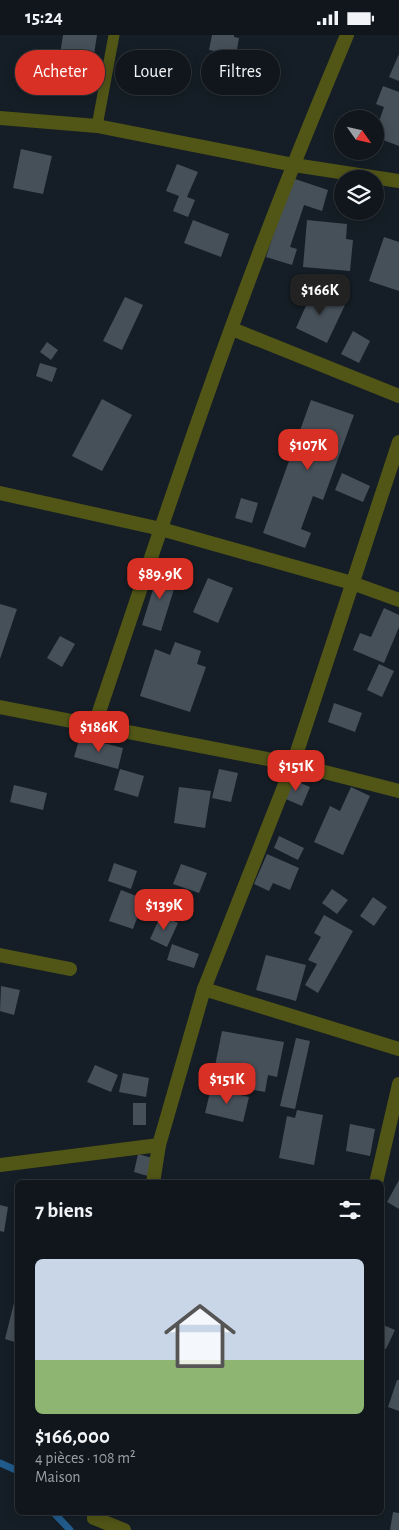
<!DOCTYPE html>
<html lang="fr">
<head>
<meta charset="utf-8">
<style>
	:root { --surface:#10161c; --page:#191f25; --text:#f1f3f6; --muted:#9c9fa3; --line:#30353b; --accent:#d93025 }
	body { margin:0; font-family:"Alegreya Sans",sans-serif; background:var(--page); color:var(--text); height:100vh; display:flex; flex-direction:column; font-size:19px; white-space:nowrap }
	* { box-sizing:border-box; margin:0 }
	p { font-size:16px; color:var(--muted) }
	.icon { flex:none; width:28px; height:28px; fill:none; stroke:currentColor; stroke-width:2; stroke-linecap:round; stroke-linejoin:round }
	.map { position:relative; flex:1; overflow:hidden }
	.drawer { position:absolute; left:15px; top:1145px; width:369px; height:335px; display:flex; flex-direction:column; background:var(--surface); border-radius:8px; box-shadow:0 2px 12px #0003,0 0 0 1px var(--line) }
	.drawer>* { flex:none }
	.banner { position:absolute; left:15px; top:15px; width:370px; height:45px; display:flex; gap:10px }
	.needle { width:32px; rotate:124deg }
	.tools { position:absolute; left:334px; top:75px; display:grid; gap:10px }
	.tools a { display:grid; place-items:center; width:50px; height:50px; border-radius:50%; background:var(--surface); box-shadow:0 2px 12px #0003,0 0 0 1px var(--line); font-size:25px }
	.price { position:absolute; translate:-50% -42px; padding:0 11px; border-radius:10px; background:var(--accent); color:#fff; font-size:16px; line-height:32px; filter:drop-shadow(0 1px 2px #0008) }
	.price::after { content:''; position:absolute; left:50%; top:30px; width:15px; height:11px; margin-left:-8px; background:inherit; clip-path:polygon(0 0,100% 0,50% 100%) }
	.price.on { background:#222; color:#fff }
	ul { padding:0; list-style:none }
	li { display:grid; align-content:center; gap:10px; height:265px; padding:0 20px }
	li+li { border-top:1px solid var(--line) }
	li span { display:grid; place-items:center; height:155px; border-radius:8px; color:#555 }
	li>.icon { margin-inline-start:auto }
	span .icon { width:90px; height:90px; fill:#fffc; stroke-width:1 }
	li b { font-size:21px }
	h2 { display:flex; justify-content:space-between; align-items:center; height:60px; padding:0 20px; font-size:21px }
	.pill { padding:0 18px; border-radius:22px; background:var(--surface); box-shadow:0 2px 12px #0003,0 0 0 1px var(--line); font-size:18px; line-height:45px }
	.pill.on { background:var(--accent); color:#fff }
	.status { display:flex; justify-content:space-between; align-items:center; height:35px; padding:0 25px; background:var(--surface); direction:ltr }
	.status svg { height:14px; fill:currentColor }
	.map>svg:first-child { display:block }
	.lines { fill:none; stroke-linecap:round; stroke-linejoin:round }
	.stream { stroke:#215c8d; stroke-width:7 }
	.building { fill:#465059 }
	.service { stroke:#515516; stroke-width:11 }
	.minor { stroke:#515516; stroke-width:14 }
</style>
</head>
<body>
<div class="status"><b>15:24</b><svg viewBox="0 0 49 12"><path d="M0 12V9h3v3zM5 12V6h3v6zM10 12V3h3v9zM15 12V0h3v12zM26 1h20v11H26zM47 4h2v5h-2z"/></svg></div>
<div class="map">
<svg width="399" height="1495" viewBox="0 0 399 1495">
	<rect width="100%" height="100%" fill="#151e26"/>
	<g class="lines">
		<!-- stream -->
		<g class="stream">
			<polyline points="0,1428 18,1436"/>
			<polyline points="54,1478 70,1495"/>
		</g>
	</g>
	<!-- building -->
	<g class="building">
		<polygon points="63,0 97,0 91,39 58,33"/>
		<polygon points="212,0 234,0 234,2 239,3 236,20 209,15"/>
		<polygon points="399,19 399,46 389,42"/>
		<polygon points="383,51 399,57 399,111 375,102 375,98 384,72 376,69"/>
		<polygon points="21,114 52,121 43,159 13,153"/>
		<polygon points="177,129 198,137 187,162 195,165 188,182 173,176 179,161 166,156"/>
		<polygon points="292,143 328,155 322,176 304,170 290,212 297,214 292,230 266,222"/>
		<polygon points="193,185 229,199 221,222 184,208"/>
		<polygon points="307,185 347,189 346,204 353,205 350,236 303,232"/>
		<polygon points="384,202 399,207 399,256 369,246"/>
		<polygon points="313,255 345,270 327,308 296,293"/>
		<polygon points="125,262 143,270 122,315 103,306"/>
		<polygon points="353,296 370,306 359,328 341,319"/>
		<polygon points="47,307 58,315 51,325 40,317"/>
		<polygon points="40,328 57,333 52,347 36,341"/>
		<polygon points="102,364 132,380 102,436 72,421"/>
		<polygon points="311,365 354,380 323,465 313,461 301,494 311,498 305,513 263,498"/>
		<polygon points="342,438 370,451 363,467 335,455"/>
		<polygon points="241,463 258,468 252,488 235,483"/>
		<polygon points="159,535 178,541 161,596 142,590"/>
		<polygon points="208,543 233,553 218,588 193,577"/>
		<polygon points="0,569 17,574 0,624"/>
		<polygon points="384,573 399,580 399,592 384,628 353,615 360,598 371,602"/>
		<polygon points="60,601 75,609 62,632 47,623"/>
		<polygon points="175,607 201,616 197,629 206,632 190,677 140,661 155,614 170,620"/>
		<polygon points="379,629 394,636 382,662 367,655"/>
		<polygon points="334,668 362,678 355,697 328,687"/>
		<polygon points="80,702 123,713 118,734 74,722"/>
		<polygon points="120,734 144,741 138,762 114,755"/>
		<polygon points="219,734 238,738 231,767 212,763"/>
		<polygon points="289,743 310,752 302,771 281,762"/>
		<polygon points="14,750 47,758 43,775 10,767"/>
		<polygon points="179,752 211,756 205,793 174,788"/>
		<polygon points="351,752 370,761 343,820 314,807 330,771 340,776"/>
		<polygon points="279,801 304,813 298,825 274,813"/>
		<polygon points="267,819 299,833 290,855 273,848 269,856 254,849"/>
		<polygon points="114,828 137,836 131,854 108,846"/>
		<polygon points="181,829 207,838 199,858 173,849"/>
		<polygon points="332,854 348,865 337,879 322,868"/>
		<polygon points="121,855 144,864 133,894 109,886"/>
		<polygon points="373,862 387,872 374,891 360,881"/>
		<polygon points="161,880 178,888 167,912 150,904"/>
		<polygon points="324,880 353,896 318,958 305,950 317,929 308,925 321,902 314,898"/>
		<polygon points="172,909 199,919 194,933 167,925"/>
		<polygon points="266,920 306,930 296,966 256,955"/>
		<polygon points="1,951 20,955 14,980 0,976"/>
		<polygon points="222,996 284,1007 277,1042 268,1040 265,1057 231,1051 234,1034 215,1031"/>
		<polygon points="296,1003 310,1006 295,1074 280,1071"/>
		<polygon points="95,1030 118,1040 111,1057 87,1047"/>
		<polygon points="123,1038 149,1043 146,1062 119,1057"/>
		<polygon points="211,1053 249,1062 243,1087 205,1078"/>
		<rect x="133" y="1068" width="13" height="22"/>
		<polygon points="297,1075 323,1080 314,1130 279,1123 287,1081 295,1083"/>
		<polygon points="350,1089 375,1094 370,1121 346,1116"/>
		<polygon points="138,1119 156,1124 151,1142 134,1137"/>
		<polygon points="399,1145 399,1174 387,1167"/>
		<polygon points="0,1170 8,1172 4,1197 0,1196"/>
		<polygon points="14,1268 18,1269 18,1308 5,1304"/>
		<polygon points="381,1289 395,1295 386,1314 381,1312"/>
		<polygon points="397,1345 399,1345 399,1376 388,1372"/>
		<polygon points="393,1477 399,1478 399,1495 390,1495"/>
	</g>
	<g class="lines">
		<!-- service -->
		<polyline class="service" points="97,91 114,0"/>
		<!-- minor -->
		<g class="minor">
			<polyline points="0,83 97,91 294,130 399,146"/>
			<polyline points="232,294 399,361"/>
			<polyline points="0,458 161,494 352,548 399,565"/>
			<polyline points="0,672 293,729 399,756"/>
			<path d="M 95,689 C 158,502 220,313 294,129 C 311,86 329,43 347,0"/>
			<polyline points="0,920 70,934"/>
			<polyline points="204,954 399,1014"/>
			<polyline points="0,1130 159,1110"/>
			<polyline points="153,1148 159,1110 204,954 293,729 399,407"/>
			<polyline points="376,1148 399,1049"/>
			<polyline points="95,1478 94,1483 124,1495"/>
		</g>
	</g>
</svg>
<div class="tools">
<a><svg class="needle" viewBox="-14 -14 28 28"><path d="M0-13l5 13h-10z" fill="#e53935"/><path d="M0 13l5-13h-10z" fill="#9c9fa3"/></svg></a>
<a><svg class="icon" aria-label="layers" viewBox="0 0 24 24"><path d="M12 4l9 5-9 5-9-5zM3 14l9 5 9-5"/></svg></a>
</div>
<b class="price on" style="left:320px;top:281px">$166K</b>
<b class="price" style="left:308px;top:436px">$107K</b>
<b class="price" style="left:160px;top:565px">$89.9K</b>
<b class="price" style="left:99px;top:718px">$186K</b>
<b class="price" style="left:296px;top:757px">$151K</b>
<b class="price" style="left:164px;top:896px">$139K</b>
<b class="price" style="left:227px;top:1070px">$151K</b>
<div class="banner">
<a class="pill on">Acheter</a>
<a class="pill">Louer</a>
<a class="pill">Filtres</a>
</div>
<section class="drawer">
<h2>7 biens<svg class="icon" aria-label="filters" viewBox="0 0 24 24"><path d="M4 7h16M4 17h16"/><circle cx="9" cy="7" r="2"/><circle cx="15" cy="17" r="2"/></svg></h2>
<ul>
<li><span style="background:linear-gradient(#c9d6e8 65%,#8fb573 0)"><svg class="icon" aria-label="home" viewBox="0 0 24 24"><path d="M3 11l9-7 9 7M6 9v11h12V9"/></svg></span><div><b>$166,000</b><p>4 pièces · 108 m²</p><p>Maison</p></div></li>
</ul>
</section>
</div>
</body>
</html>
